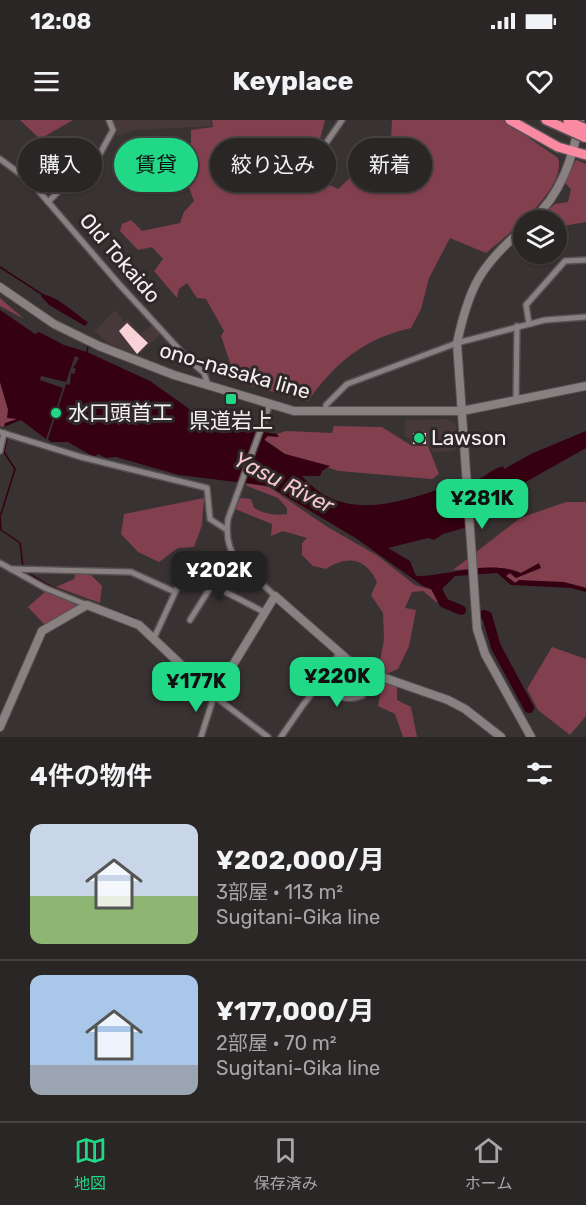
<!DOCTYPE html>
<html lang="ja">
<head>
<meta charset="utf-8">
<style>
	:root { --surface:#2b2626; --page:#332e2e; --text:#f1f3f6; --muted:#a6a5a7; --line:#474343; --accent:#21d887 }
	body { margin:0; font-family:Rubik,"Noto Sans JP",sans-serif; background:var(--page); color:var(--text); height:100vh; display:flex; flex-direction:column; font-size:22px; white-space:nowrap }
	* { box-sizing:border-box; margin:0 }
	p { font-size:20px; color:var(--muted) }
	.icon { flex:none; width:33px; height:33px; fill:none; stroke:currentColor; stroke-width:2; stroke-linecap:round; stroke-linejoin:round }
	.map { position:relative; height:617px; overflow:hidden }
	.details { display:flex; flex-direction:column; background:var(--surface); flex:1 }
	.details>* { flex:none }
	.banner { position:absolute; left:18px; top:18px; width:550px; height:54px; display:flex; gap:12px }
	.controls { position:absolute; left:513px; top:90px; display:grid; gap:12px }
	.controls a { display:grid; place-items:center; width:54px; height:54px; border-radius:50%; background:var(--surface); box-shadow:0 2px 4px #0004,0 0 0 2px var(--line); font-size:30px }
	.price { position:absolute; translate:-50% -51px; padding:0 14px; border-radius:12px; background:var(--accent); color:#111; font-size:20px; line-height:39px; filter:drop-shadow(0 2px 3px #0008) }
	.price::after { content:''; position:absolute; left:50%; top:36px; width:18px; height:14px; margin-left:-9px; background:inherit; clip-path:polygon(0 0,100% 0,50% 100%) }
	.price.on { background:#222; color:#fff }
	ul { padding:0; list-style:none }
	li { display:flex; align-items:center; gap:18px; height:150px; padding:0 30px }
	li+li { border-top:2px solid var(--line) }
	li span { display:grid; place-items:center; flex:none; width:168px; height:120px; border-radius:12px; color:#555 }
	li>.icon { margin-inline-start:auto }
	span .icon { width:72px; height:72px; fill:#fffc; stroke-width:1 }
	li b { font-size:26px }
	h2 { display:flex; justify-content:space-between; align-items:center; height:72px; padding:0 30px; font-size:26px }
	.tag { padding:0 21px; border-radius:27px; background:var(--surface); box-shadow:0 2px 4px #0004,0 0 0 2px var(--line); font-size:21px; line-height:54px }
	.tag.on { background:var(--accent); color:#111 }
	.status { display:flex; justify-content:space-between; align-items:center; height:42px; padding:0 30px; background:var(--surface); direction:ltr }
	.status svg { height:16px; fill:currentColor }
	header { display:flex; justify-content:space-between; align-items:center; height:78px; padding:0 30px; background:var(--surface); font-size:27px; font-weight:700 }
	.tabs { display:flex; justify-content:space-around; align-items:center; height:84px; border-top:2px solid var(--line); background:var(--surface); font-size:16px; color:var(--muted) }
	.tabs a { display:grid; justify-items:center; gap:3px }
	.tabs .on { color:var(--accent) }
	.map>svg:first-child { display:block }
	.built { fill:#47393b }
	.green { fill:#82404f }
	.water { fill:#350011 }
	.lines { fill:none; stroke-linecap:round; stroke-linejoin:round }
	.stream { stroke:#350011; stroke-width:1.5 }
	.river { stroke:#350011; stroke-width:10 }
	.building { fill:#f9d2d8 }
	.street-casing { stroke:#575153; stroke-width:8 }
	.secondary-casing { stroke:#575153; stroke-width:10 }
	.highway-casing { stroke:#575153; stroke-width:12 }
	.street { stroke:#898082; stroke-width:5 }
	.secondary { stroke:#898082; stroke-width:8 }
	.highway { stroke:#f98aa2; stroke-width:9 }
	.highway-bridge-casing { stroke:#575153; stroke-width:12; stroke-linecap:butt }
	.highway-bridge { stroke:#f98aa2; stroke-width:9 }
	.poi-dot { fill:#21d887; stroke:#2f2829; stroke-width:2 }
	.labels { text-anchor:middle; stroke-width:6; stroke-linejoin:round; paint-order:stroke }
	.street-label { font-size:21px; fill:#f5f0f1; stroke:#2f2829 }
	.poi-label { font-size:21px; fill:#f5f0f1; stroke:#2f2829; text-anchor:start }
	.water-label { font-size:22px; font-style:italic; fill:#f6c6ce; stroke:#2f2829 }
</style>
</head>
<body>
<div class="status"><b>12:08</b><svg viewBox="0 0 49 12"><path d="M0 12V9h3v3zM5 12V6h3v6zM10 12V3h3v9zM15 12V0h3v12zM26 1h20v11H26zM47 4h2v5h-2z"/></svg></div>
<header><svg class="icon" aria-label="menu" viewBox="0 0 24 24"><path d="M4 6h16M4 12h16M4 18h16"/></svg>Keyplace<svg class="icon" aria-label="heart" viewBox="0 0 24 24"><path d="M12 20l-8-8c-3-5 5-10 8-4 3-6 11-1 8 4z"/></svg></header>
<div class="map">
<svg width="586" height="617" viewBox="0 0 586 617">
	<rect width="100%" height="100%" fill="#393233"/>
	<!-- built -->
	<g class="built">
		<polygon points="111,0 211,0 212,6 136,10 117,16"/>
		<polygon points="115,190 124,202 128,199 140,213 152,205 160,215 137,235 108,223 95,211"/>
		<polygon points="447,299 456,304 457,327 454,331 433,332 428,325 412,325 410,318 405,316 405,300"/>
	</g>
	<!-- green -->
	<g class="green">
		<polygon points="20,0 73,0 40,19"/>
		<path d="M 212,0 L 325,0 L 313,46 L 321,61 L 338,69 L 391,20 L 392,0 L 503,0 L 558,38 C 568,68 506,116 486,133 L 450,118 L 429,158 L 421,189 L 411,208 C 363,219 336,242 308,281 L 244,264 L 232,248 L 221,216 L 224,211 L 206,179 L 197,178 L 187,163 L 179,169 L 177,178 L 154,151 L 163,139 L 152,127 L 138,130 L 120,111 L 122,104 L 131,100 L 142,111 L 180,103 L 184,92 L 194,81 L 187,62 L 191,57 L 183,30 L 191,23 L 191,10 L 213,7 Z"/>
		<polygon points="576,40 586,44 586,102 557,107 556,100 536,100 555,84 568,82 571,69 564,62"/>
		<polygon points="0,178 24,199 0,186"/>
		<polygon points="0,262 10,297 17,299 13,303 5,303 4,307 0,306"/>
		<polygon points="334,306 382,307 412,326 428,326 439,354 432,359 339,351 285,334 264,319 268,316 278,317 277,314 286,311 332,313"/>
		<path d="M 246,363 L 269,367 L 326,406 L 378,436 L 415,465 L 443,473 L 445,480 L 436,482 L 423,471 L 412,472 L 405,488 L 416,490 L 409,526 L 398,549 L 384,555 L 378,552 L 384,519 L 383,493 L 371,475 L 377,462 C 366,438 347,435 326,449 L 313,446 L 302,435 L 302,423 L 307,418 L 283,411 L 271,416 L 272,404 L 235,389 L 240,378 L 251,379 L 254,388 C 264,394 275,396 287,394 L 287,388 L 278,378 L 247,366 Z"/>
		<polygon points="204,378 202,405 194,427 178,428 159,442 138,432 121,414 124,394"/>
		<path d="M 566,382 L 586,382 L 586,468 L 572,464 L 516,463 L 506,456 L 510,453 L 516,458 L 531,451 L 539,444 L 521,453 C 501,444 476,449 453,450 L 520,398 Z"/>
		<polygon points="76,453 90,454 102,466 100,483 56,467 74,459"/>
		<polygon points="46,471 79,485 45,505 28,487"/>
		<polygon points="552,527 586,539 586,596 570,615 538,590 527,569"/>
		<polygon points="383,561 397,564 397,580 411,587 417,617 403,617 395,594 378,586"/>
	</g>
	<!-- water -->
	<g class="water">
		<path d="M 43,174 C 62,179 72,192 88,202 L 85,206 L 49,185 L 41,176 Z"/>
		<path d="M 0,190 L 35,214 L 39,212 L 64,225 L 87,232 L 150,261 L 195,293 L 216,297 L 251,310 L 277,314 L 279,317 L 268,316 L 264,320 L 285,334 L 330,346 L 322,351 L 320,356 L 302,356 C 345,406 404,380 456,364 C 464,361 476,361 483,357 C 490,352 494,349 503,346 L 504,349 L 533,333 L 586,311 L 586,328 L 515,368 L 464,408 L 443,414 L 434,420 L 428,418 L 388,428 L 410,441 L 416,456 C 450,456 488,439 521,453 L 539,443 L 541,448 L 516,458 L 510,453 L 506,456 L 515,463 L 519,460 L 564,462 L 586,468 L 586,472 L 571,468 L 511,465 L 497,453 L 455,456 L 439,472 L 423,466 L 357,419 L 269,366 L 179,355 L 116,337 L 106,338 L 98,334 L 94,337 L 68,322 L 51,322 L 48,319 L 66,264 L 70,265 L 71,253 L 74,254 L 76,249 L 73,248 L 79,238 L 75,236 L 66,262 L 41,256 L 40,260 L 63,268 L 46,319 L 21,300 L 4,307 L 5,303 L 17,299 L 7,298 L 8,289 L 0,262 Z"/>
	</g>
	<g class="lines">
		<!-- stream -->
		<g class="stream">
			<polyline points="0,147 43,175"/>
			<polyline points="87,232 88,227"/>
			<polyline points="0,394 1,410 20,423 23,447"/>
			<polyline points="1,394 15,349 4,332 7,318"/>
			<polyline points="25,451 46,464 87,482"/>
			<polyline points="100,486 134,498 145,505"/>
			<polyline points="218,574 252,601"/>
		</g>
		<!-- river -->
		<g class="river">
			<polyline points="430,463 434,464 444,483 461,490"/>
			<polyline points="484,495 487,496 496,527 529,588"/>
		</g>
	</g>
	<!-- building -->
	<g class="building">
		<polygon points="127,203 148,223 137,234 119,211"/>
		<rect x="413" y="313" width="13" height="11"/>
	</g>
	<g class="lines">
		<!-- street casing -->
		<g class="street-casing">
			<g id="street">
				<polyline points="0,39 30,61 119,164 188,239 204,253 208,265"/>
				<polyline points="311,45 342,0"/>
				<polyline points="48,82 72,58 96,41 113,10 109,0"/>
				<polyline points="529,204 526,185 565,141 586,140"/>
				<polyline points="516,281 517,206"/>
				<path d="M 270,284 L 228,399 C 226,414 227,428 237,440 L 275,476"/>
				<polyline points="325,292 326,285 347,264 457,223 545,200 586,197"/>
				<polyline points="0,312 81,337 207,368 210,399 227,410"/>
				<polyline points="0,331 4,313"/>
				<polyline points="0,443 45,468 87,485"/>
				<polyline points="11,449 131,452 175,472"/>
				<polyline points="190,500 212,465"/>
				<polyline points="154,518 185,451 264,492"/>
				<path d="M 324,563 C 332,578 348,581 362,576"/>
				<polyline points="201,617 214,576 268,617"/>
				<polyline points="281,617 303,585 317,567 324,563 339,532"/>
			</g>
		</g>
		<!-- secondary casing -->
		<g class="secondary-casing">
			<g id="secondary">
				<path d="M 532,100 C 561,75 573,37 580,0"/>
				<path d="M 524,108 C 480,146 469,167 457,223 L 477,509 L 485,534 L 531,617"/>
				<polyline points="0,167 54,204 99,226 174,255 294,291 462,291 586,266"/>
				<polyline points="0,607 42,511 87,485 139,505 214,576 275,476 348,540 382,557 448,580 465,589 501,617"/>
			</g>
		</g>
		<!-- highway casing -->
		<g class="highway-casing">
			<g id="highway">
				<polyline points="510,0 558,27 586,35"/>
				<polyline points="546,0 564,8"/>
			</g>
		</g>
		<!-- street -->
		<use href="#street" class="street"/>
		<!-- secondary -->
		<use href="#secondary" class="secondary"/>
		<!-- highway -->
		<use href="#highway" class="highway"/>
		<!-- highway-bridge casing -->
		<g class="highway-bridge-casing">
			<g id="highway-bridge">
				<polyline points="568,1 586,9"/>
				<polyline points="564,8 586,18"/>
			</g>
		</g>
		<!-- highway-bridge -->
		<use href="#highway-bridge" class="highway-bridge"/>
	</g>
	<!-- markers -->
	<g class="poi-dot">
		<rect x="225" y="273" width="12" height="12" rx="3"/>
		<circle cx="56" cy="293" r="6"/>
		<circle cx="419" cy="318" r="6"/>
	</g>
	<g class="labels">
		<!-- street labels -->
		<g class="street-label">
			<text transform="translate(120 138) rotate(49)" y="7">Old Tokaido</text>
			<text transform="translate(235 251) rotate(16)" y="7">ono-nasaka line</text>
		</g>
		<!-- poi labels -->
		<g class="poi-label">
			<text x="68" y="300">水口頭首工</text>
			<text x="231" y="308" text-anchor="middle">県道岩上</text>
			<text x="431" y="325">Lawson</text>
		</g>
		<!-- water labels -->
		<g class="water-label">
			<text transform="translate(284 362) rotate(27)" y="8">Yasu River</text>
		</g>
	</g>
</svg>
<div class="controls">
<a><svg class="icon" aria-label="layers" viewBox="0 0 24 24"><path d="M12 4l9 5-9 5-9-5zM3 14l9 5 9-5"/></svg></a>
</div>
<b class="price" style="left:482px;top:410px">¥281K</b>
<b class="price on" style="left:219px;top:482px">¥202K</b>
<b class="price" style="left:337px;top:588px">¥220K</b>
<b class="price" style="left:196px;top:593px">¥177K</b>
<div class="banner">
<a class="tag">購入</a>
<a class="tag on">賃貸</a>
<a class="tag">絞り込み</a>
<a class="tag">新着</a>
</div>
</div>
<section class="details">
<h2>4件の物件<svg class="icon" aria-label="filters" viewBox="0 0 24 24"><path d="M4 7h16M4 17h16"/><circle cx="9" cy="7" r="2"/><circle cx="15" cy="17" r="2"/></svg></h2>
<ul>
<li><span style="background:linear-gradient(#c9d6e8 60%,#8fb573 0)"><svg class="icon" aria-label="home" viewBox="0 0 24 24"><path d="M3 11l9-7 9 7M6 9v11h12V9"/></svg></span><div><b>¥202,000/月</b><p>3部屋 · 113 m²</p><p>Sugitani-Gika line</p></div></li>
<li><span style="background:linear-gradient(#a9c7e8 75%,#9aa5b1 0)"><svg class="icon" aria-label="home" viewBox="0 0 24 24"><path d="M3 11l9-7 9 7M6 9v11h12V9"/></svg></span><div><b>¥177,000/月</b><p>2部屋 · 70 m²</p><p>Sugitani-Gika line</p></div></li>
</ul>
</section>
<nav class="tabs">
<a class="on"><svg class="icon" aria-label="map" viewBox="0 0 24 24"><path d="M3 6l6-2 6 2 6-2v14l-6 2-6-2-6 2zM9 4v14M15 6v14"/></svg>地図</a>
<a><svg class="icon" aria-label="saved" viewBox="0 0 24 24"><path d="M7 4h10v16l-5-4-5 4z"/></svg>保存済み</a>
<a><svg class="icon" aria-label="home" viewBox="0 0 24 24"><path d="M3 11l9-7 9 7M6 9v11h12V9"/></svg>ホーム</a>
</nav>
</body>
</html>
